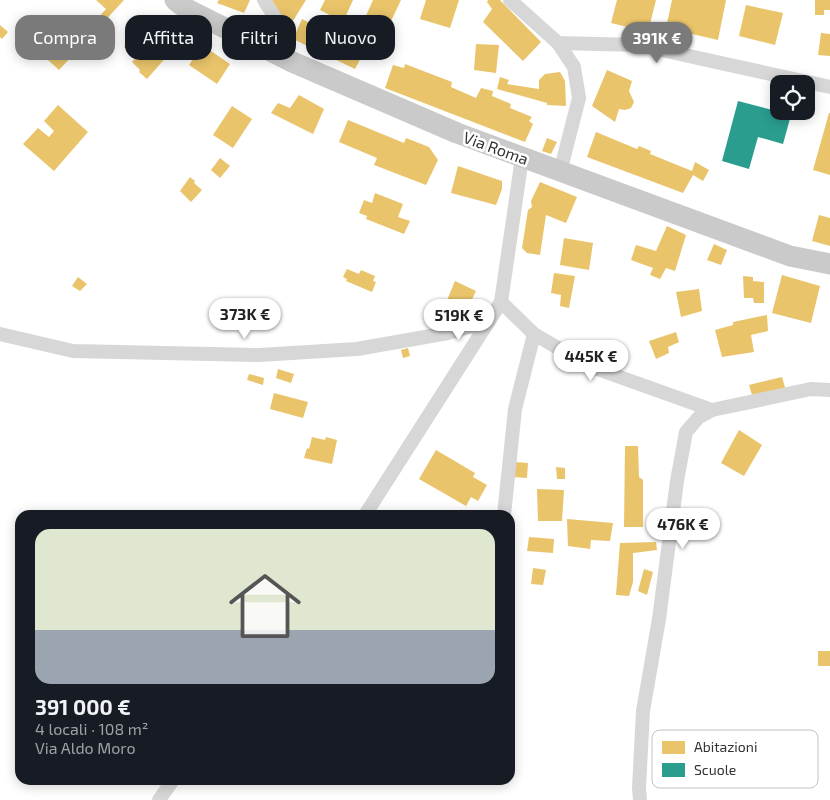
<!DOCTYPE html>
<html lang="it">
<head>
<meta charset="utf-8">
<style>
	:root { --surface:#171b24; --page:#20242c; --text:#f1f3f6; --muted:#9ea1a6; --accent:#7a7a7a }
	body { margin:0; font-family:"Exo 2",sans-serif; background:var(--page); color:var(--text); height:100vh; display:flex; flex-direction:column; font-size:19px; white-space:nowrap }
	* { box-sizing:border-box; margin:0 }
	p { font-size:16px; color:var(--muted) }
	.icon { flex:none; width:28px; height:28px; fill:none; stroke:currentColor; stroke-width:2; stroke-linecap:round; stroke-linejoin:round }
	.map { position:relative; flex:1; overflow:hidden }
	.panel { position:absolute; left:15px; top:510px; width:500px; height:275px; display:flex; flex-direction:column; background:var(--surface); border-radius:15px; box-shadow:0 2px 12px #0003 }
	.panel>* { flex:none }
	.banner { position:absolute; left:15px; top:15px; width:500px; height:45px; display:flex; gap:10px }
	.buttons { position:absolute; left:770px; top:75px; display:grid; gap:10px }
	.buttons a { display:grid; place-items:center; width:45px; height:45px; border-radius:10px; background:var(--surface); box-shadow:0 2px 12px #0003; font-size:25px }
	.price { position:absolute; translate:-50% -42px; padding:0 11px; border-radius:18px; background:#fff; color:#222; font-size:16px; line-height:32px; filter:drop-shadow(0 1px 2px #0008) }
	.price::after { content:''; position:absolute; left:50%; top:30px; width:15px; height:11px; margin-left:-8px; background:inherit; clip-path:polygon(0 0,100% 0,50% 100%) }
	.price.active { background:var(--accent); color:#fff }
	ul { padding:0; list-style:none }
	li { display:grid; align-content:center; gap:10px; height:265px; padding:0 20px }
	li span { display:grid; place-items:center; height:155px; border-radius:15px; color:#555 }
	li>.icon { margin-inline-start:auto }
	span .icon { width:90px; height:90px; fill:#fffc; stroke-width:1 }
	li b { font-size:21px }
	.chip { padding:0 18px; border-radius:15px; background:var(--surface); box-shadow:0 2px 12px #0003; font-size:18px; line-height:45px }
	.chip.active { background:var(--accent); color:#fff }
	.map>svg:first-child { display:block }
	.homes { fill:#e9c46a }
	.schools { fill:#2a9d8f }
	.lines { fill:none; stroke-linecap:round; stroke-linejoin:round }
	.minor { stroke:#d7d7d7; stroke-width:14 }
	.primary { stroke:#cacaca; stroke-width:21 }
	.labels { text-anchor:middle; stroke-width:5; stroke-linejoin:round; paint-order:stroke }
	.street-label { font-size:16px; fill:#333; stroke:#fff }
	.key { fill:#fff; stroke:#c2c2c2; stroke-width:1 }
	.key-label { font-size:14px; fill:#333 }
</style>
</head>
<body>
<div class="map">
<svg width="830" height="800" viewBox="0 0 830 800">
	<rect width="100%" height="100%" fill="#fff"/>
	<!-- homes -->
	<g class="homes">
		<polygon points="96,0 124,0 101,25 96,20 106,9"/>
		<polygon points="219,0 250,0 244,13 217,3"/>
		<polygon points="271,0 306,0 291,24 281,19"/>
		<polygon points="325,0 353,0 343,22 320,10"/>
		<polygon points="373,0 401,0 382,40 360,29"/>
		<polygon points="426,0 459,0 450,28 420,19"/>
		<polygon points="488,0 500,0 541,42 523,61 483,22 492,9 487,2"/>
		<polygon points="617,0 656,0 648,32 611,23"/>
		<polygon points="672,0 726,0 718,40 666,28"/>
		<polygon points="815,0 830,0 830,10 824,10 824,15 815,15"/>
		<polygon points="746,5 783,13 775,45 739,36"/>
		<polygon points="150,18 165,31 169,27 182,39 147,79 139,72 140,70 132,62 136,57 124,47"/>
		<polygon points="302,19 365,50 355,69 293,39"/>
		<polygon points="25,20 35,30 28,37 18,27"/>
		<polygon points="0,25 8,32 2,39 0,37"/>
		<polygon points="78,28 89,38 59,70 48,60"/>
		<polygon points="821,33 830,34 830,56 818,55"/>
		<polygon points="476,44 499,45 496,73 474,70"/>
		<polygon points="202,45 230,64 217,84 189,65"/>
		<polygon points="405,64 452,82 451,87 476,98 481,88 493,91 492,96 511,104 510,108 532,117 529,121 533,124 525,142 385,88 393,65 404,68"/>
		<polygon points="607,70 632,81 629,91 634,102 631,108 625,110 619,109 615,122 592,106"/>
		<polygon points="560,72 565,81 566,106 547,105 547,103 497,89 500,77 509,80 507,84 539,89 539,80 545,74"/>
		<polygon points="299,95 324,109 313,134 271,113 278,103 290,108"/>
		<polygon points="58,105 88,132 54,171 23,144 38,128 49,137 54,131 44,121"/>
		<polygon points="232,106 252,119 233,148 213,135"/>
		<polygon points="829,113 830,113 830,175 813,170"/>
		<polygon points="348,120 404,143 406,138 429,147 438,160 426,185 374,165 377,158 339,142"/>
		<polygon points="596,132 637,149 639,146 651,151 650,154 692,171 695,162 709,170 703,181 693,175 683,193 587,157"/>
		<polygon points="547,138 557,142 551,154 542,151"/>
		<polygon points="220,158 230,166 220,178 211,170"/>
		<polygon points="458,166 502,181 502,189 496,205 451,193"/>
		<polygon points="190,177 195,181 194,183 202,190 191,202 180,191"/>
		<polygon points="540,182 577,197 566,223 546,215 540,255 527,253 522,248 528,210 532,207 531,201"/>
		<polygon points="375,193 403,204 398,217 410,221 404,234 366,219 367,216 359,213 364,200 372,203"/>
		<polygon points="819,215 830,218 830,246 812,241"/>
		<polygon points="667,226 686,235 675,271 666,268 660,279 650,275 653,268 631,260 636,245 656,251"/>
		<polygon points="564,238 593,243 589,270 560,265"/>
		<polygon points="714,244 727,250 721,265 707,260"/>
		<polygon points="347,269 359,274 361,270 375,276 373,281 376,282 372,292 346,281 347,279 343,277"/>
		<polygon points="554,273 575,276 569,308 560,306 561,295 551,293"/>
		<polygon points="782,275 820,286 811,323 772,313"/>
		<polygon points="743,276 753,277 753,281 764,282 764,303 754,303 753,298 744,298"/>
		<polygon points="78,277 87,284 80,291 72,286"/>
		<polygon points="455,281 476,291 460,324 454,326 447,322 452,310 445,305"/>
		<polygon points="699,289 702,311 681,317 676,292"/>
		<polygon points="767,315 768,331 751,335 754,352 722,357 715,330 733,325 733,322"/>
		<polygon points="676,332 679,342 668,347 669,353 656,359 649,341"/>
		<polygon points="408,348 410,356 403,358 401,350"/>
		<polygon points="278,369 294,374 291,383 276,378"/>
		<polygon points="249,374 264,378 263,385 247,380"/>
		<polygon points="782,377 786,391 753,398 749,385"/>
		<polygon points="274,393 308,402 303,418 270,409"/>
		<polygon points="739,430 762,445 744,476 721,463"/>
		<polygon points="312,437 325,440 326,437 337,440 332,464 304,458 307,448 309,449"/>
		<polygon points="625,446 638,446 639,477 643,480 643,527 624,527"/>
		<polygon points="436,450 475,473 473,477 487,485 478,501 471,497 466,506 419,479"/>
		<polygon points="515,462 528,463 527,478 513,477"/>
		<polygon points="556,467 565,468 565,479 557,479"/>
		<polygon points="537,489 564,490 562,521 538,521"/>
		<polygon points="567,519 613,523 610,541 591,540 590,549 568,546"/>
		<polygon points="529,537 554,539 553,553 527,551"/>
		<polygon points="656,542 657,550 633,553 633,582 629,596 616,595 620,543"/>
		<polygon points="533,568 546,570 543,585 531,584"/>
		<polygon points="644,569 653,572 647,595 638,591"/>
		<rect x="818" y="651" width="12" height="15"/>
	</g>
	<!-- schools -->
	<polygon class="schools" points="738,101 791,115 783,144 758,137 749,169 722,161"/>
	<g class="lines">
		<!-- minor -->
		<g class="minor">
			<polyline points="264,0 281,27 290,61"/>
			<polyline points="510,0 558,43 639,45 830,87"/>
			<polyline points="558,43 574,67 579,98 560,172"/>
			<polyline points="501,302 534,334 589,366 712,410"/>
			<polyline points="0,334 73,351 259,355 357,349 448,333 489,321"/>
			<polyline points="365,515 501,302 522,158"/>
			<polyline points="504,515 515,409 534,334"/>
			<polyline points="159,800 173,780"/>
			<polyline points="640,800 639,788 643,711 659,619 677,481 686,432 699,417 712,410 811,389 830,390"/>
		</g>
		<!-- primary -->
		<polyline class="primary" points="175,0 187,9 290,61 457,133 790,256 830,264"/>
	</g>
	<g class="labels">
		<!-- street labels -->
		<g class="street-label">
			<text transform="translate(496 148) rotate(20)" y="6">Via Roma</text>
		</g>
	</g>
	<!-- legend -->
	<rect x="652" y="730" width="166" height="58" rx="8" class="key"/>
	<rect x="662" y="741" width="23" height="13" fill="#e9c46a"/>
	<rect x="662" y="763" width="23" height="14" fill="#2a9d8f"/>
	<g class="key-label">
		<text x="694" y="752">Abitazioni</text>
		<text x="694" y="775">Scuole</text>
	</g>
</svg>
<div class="buttons">
<a><svg class="icon" aria-label="locate" viewBox="0 0 24 24"><circle cx="12" cy="12" r="6"/><path d="M12 2v4M12 18v4M2 12h4M18 12h4"/></svg></a>
</div>
<b class="price active" style="left:657px;top:64px">391K €</b>
<b class="price" style="left:245px;top:340px">373K €</b>
<b class="price" style="left:459px;top:341px">519K €</b>
<b class="price" style="left:591px;top:382px">445K €</b>
<b class="price" style="left:683px;top:550px">476K €</b>
<div class="banner">
<a class="chip active">Compra</a>
<a class="chip">Affitta</a>
<a class="chip">Filtri</a>
<a class="chip">Nuovo</a>
</div>
<section class="panel">
<ul>
<li><span style="background:linear-gradient(#dfe7d0 65%,#9aa5b1 0)"><svg class="icon" aria-label="home" viewBox="0 0 24 24"><path d="M3 11l9-7 9 7M6 9v11h12V9"/></svg></span><div><b>391 000 €</b><p>4 locali · 108 m²</p><p>Via Aldo Moro</p></div></li>
</ul>
</section>
</div>
</body>
</html>
